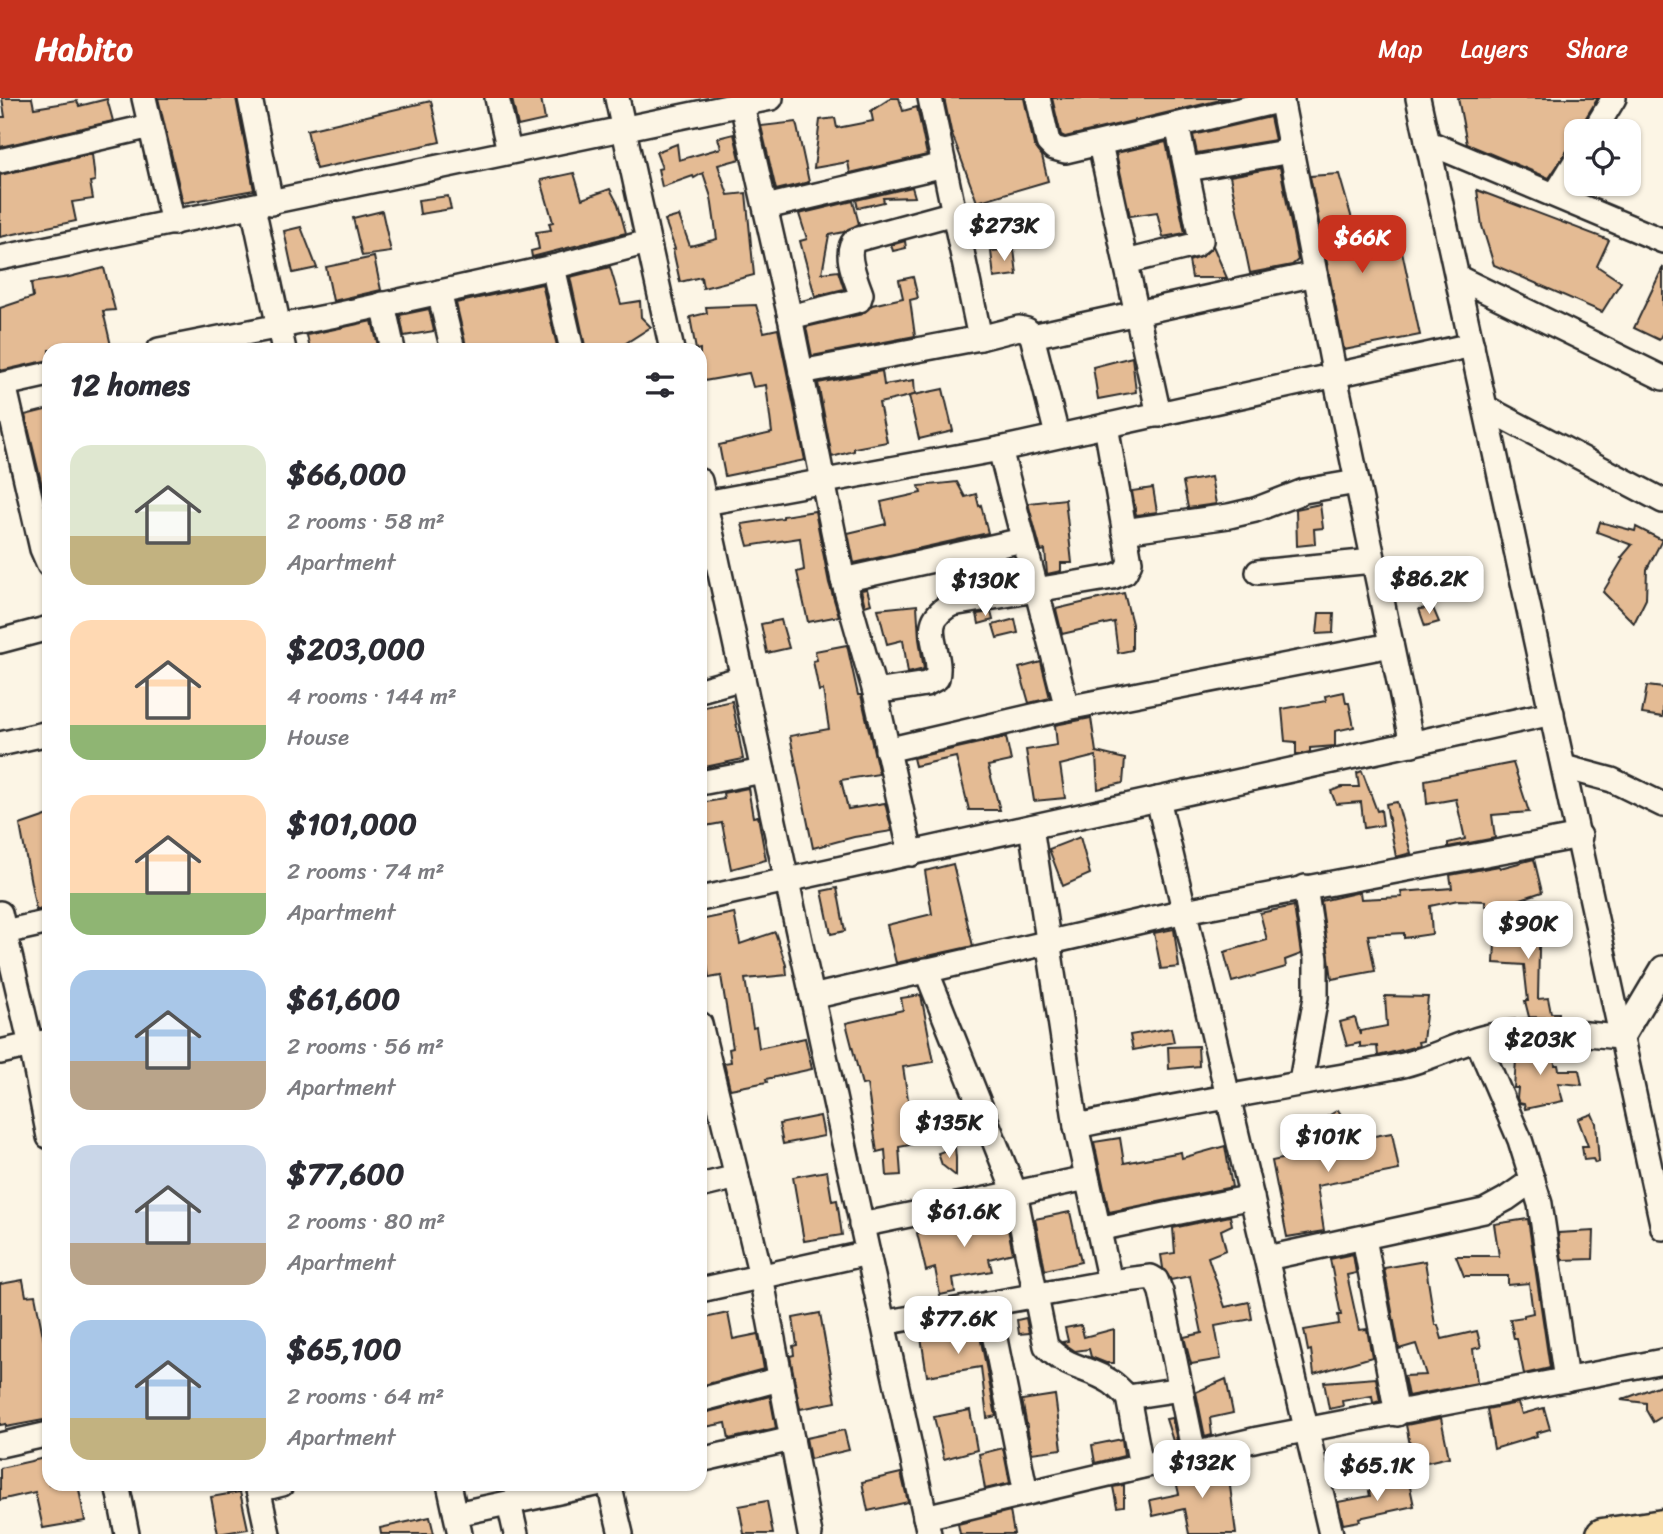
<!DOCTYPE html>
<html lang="en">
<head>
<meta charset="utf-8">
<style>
	:root { --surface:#fff; --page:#f2f2f3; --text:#2b2b33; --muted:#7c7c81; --accent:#c8321e }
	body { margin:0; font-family:Sriracha,sans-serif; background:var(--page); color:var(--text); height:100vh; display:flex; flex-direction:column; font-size:26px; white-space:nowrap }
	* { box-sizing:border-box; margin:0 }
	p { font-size:23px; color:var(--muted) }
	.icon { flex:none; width:38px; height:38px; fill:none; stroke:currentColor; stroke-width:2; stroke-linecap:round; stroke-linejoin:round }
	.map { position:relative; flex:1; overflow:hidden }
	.details { position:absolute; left:42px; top:245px; width:665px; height:1148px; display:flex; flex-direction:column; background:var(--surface); border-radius:21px; box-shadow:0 2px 5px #0004 }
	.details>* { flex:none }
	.tools { position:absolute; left:1564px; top:21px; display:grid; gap:14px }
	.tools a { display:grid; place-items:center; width:77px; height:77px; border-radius:14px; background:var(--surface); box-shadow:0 2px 5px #0004; font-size:35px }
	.price { position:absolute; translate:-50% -60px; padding:0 16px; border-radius:14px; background:#fff; color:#222; font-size:23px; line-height:46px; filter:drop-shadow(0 2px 4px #0008) }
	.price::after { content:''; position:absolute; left:50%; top:42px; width:21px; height:16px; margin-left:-10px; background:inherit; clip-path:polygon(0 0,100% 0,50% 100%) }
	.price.active { background:var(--accent); color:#fff }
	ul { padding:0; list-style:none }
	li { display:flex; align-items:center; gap:21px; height:175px; padding:0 28px }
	li span { display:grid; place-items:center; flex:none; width:196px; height:140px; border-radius:21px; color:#555 }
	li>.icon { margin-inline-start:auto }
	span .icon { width:84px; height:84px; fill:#fffc; stroke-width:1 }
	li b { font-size:30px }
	h2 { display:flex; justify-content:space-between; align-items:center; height:84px; padding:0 28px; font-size:30px }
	header { display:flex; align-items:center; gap:42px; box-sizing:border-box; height:98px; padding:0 35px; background:var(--accent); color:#fff }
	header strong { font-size:33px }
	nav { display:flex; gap:38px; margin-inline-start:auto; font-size:24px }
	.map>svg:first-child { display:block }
	.building { fill:#e4bb94; stroke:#2b2b2b; stroke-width:2 }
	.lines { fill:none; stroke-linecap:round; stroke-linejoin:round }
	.minor-casing { stroke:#2b2b2b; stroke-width:28 }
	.major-casing { stroke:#2b2b2b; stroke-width:35 }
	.minor { stroke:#fcf5e5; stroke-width:23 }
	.major { stroke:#f9deab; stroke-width:30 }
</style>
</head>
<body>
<header>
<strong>Habito</strong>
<nav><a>Map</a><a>Layers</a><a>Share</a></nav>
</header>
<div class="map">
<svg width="1663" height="1436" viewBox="0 0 1663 1436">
	<rect width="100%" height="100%" fill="#fcf5e5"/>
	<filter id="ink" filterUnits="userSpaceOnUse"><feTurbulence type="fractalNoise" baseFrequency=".0143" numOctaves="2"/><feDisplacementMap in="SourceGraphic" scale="14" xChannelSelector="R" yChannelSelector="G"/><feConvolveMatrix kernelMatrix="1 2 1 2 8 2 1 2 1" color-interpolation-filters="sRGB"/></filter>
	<g filter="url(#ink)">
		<!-- building -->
		<g class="building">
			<polygon points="2,0 32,0 34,10 77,3 79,8 107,1 113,23 0,49 0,19 5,19"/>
			<polygon points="158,0 236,0 254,92 183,105"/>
			<polygon points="541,0 545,22 518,28 512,1"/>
			<polygon points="891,0 899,0 903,13 917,9 927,57 850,75 848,64 814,70 820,22 835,20 837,30 873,23 871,13"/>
			<polygon points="944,0 1024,0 1034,47 1042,58 1048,83 977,104 951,33"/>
			<polygon points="1052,0 1229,0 1065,39 1061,37"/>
			<polygon points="1458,0 1598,0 1582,26 1580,33 1577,33 1577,39 1549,80 1467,46"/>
			<polygon points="431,3 440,44 316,71 307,32"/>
			<polygon points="1270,19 1275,42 1197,55 1193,37"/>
			<polygon points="796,24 809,84 776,92 761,28"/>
			<polygon points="734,36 740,61 718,67 728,97 746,95 754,177 703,190 701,179 680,184 673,152 675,151 665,122 679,118 690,148 717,141 711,99 703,75 694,80 693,78 662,89 658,71 662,70 656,54 677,46 679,62 721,50 718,40"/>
			<polygon points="1166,44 1185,135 1163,139 1157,114 1130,118 1116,55"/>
			<polygon points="92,56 95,83 90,84 93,101 72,104 76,123 0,139 0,77"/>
			<polygon points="1280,69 1298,162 1292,167 1250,175 1230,78"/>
			<polygon points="574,75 582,101 610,91 618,106 626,135 532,159 531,153 539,151 536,134 551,132 549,125 553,124 541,82"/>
			<polygon points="1339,76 1361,152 1400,144 1420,237 1344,252 1310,78"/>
			<polygon points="912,89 915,99 883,100 884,104 858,110 856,102"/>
			<polygon points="1477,92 1609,142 1597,168 1621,184 1602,214 1494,167 1482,128"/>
			<polygon points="448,98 451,111 420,116 418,102"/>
			<polygon points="853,103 859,126 844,134 829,137 822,175 838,173 844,191 815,198 800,143 807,141 799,116"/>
			<polygon points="382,113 391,154 362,158 353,120"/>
			<polygon points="301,129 317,170 293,175 284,133"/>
			<polygon points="905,143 906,150 893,153 891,147"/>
			<polygon points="1213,148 1227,180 1192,180 1189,163 1203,158"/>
			<polygon points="1014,151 1017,177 994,180 991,153"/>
			<polygon points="374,159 381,192 333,203 326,169"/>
			<polygon points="610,169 621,206 640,203 641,219 651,229 615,252 586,252 570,179"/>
			<polygon points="1663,169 1663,234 1659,242 1634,230"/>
			<polygon points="104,170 115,212 103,213 112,252 49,252 49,262 0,273 0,210 33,199 31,185 69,179"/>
			<polygon points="913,179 918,200 910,202 915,238 812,258 806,229 862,216 872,207 903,200 899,182"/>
			<polygon points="542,186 558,252 527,252 525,246 487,252 467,252 456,205"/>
			<polygon points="756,207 764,234 778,231 805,362 725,378 719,347 772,335 766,287 753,289 749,275 704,283 700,268 700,251 696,252 690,219 707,215 706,209"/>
			<polygon points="429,211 434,233 404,238 400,217"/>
			<polygon points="372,223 379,252 310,252 307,237"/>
			<polygon points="1132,259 1136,294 1098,301 1093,269"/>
			<polygon points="882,273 884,287 914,282 915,297 879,305 887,344 854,350 854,353 832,359 818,285"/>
			<polygon points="943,291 953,333 919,341 909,298"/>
			<polygon points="49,311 49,404 46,404 25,317"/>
			<polygon points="1211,379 1216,406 1188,410 1183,384"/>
			<polygon points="957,384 965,399 976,396 979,408 981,407 988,435 854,465 848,435 886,426 881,404 921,395 919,388"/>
			<polygon points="1153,390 1157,414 1136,417 1132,393"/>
			<polygon points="1065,401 1072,465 1061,465 1061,473 1047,476 1045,452 1041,453 1028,405"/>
			<polygon points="1320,406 1323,430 1314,431 1315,446 1297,448 1296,411"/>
			<polygon points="815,413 829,485 839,518 808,524 797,474 804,472 800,440 748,448 742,426 783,420 783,418"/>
			<polygon points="1600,424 1635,433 1636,429 1662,442 1647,471 1646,501 1634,525 1603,494 1623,461 1621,460 1632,447 1597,434"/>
			<polygon points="992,463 997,484 971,489 967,469"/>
			<polygon points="867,491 871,506 865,508 861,492"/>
			<polygon points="1124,495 1132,526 1132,552 1118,555 1114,524 1062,536 1056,511"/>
			<polygon points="917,507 919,541 924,571 908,575 903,542 887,546 878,511"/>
			<polygon points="1433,510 1439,524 1425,528 1419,511"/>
			<polygon points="991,514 993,522 979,526 977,516"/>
			<polygon points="1319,515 1334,515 1333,535 1317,536"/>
			<polygon points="1015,521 1018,535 997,540 993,527"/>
			<polygon points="781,522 789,550 767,555 761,526"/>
			<polygon points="847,547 858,597 861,597 879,676 841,682 848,711 885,705 892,733 854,739 813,750 790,638 829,631 823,592 819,593 813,563 817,562 815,553"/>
			<polygon points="1041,564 1050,600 1029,605 1019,570"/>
			<polygon points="1647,588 1663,590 1663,619 1642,616"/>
			<polygon points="1344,594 1346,605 1349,605 1354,629 1335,633 1335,648 1310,650 1310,654 1296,657 1296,644 1285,643 1282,611 1326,603 1325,598"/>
			<polygon points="732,603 743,661 705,669 700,642 700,610"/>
			<polygon points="1091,620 1096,654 1125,661 1123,685 1098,691 1096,658 1060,667 1065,700 1034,703 1026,652 1057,647 1055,627"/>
			<polygon points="1006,639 1011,663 988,668 1000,712 969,712 956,659 915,668 913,660"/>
			<polygon points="1513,665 1529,714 1492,717 1495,740 1448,749 1448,745 1465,741 1456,701 1427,706 1425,682"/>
			<polygon points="1362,673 1377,713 1381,712 1383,727 1364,730 1361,704 1336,706 1331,693 1342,689 1359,689 1357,675"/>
			<polygon points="748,690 753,719 758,718 766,762 731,771 722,725 700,729 700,705 724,701 723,695"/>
			<polygon points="1397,704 1411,755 1396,759 1386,706"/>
			<polygon points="49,717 49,810 36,812 20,727"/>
			<polygon points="1080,739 1090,776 1063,788 1049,751"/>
			<polygon points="1534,761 1542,794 1503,807 1485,808 1485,803 1458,802 1430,808 1432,836 1404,840 1404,835 1368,837 1375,873 1332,881 1321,803 1360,794 1361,801 1402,799 1401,794 1452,790 1450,777 1499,768 1500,770"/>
			<polygon points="953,766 973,848 896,865 887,827 932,816 925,773"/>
			<polygon points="837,790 845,833 831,836 822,793"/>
			<polygon points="1528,801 1540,802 1538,901 1548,900 1551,915 1559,915 1559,920 1529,919 1525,903 1528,903 1524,867 1494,865 1495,845 1524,846"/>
			<polygon points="1294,808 1301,856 1285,862 1286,869 1232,884 1224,854 1267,842 1260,815"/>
			<polygon points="734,815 740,846 775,834 786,867 787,877 745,881 753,930 756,929 759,950 805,940 812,971 766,981 767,984 730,991 724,965 731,964 729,951 733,950 721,878 709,880 705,851 700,852 700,822"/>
			<polygon points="1174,831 1179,869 1161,871 1154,835"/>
			<polygon points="921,897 934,964 903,969 915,1046 899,1049 901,1077 887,1078 885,1052 877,1054 867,986 862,987 846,925 903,912 901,900"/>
			<polygon points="1385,898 1428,899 1423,943 1418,944 1419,948 1414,949 1378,958 1377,948 1360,949 1360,945 1347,948 1340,924 1355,920 1360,937 1360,933 1387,928"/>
			<polygon points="1171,930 1174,944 1133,952 1130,937"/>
			<polygon points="1198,948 1199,968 1169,971 1168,949"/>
			<polygon points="1517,948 1553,948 1555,967 1558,967 1559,972 1579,972 1582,987 1558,985 1563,1003 1525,1011 1524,1006 1519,1005 1517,1000 1518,990 1514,990"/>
			<polygon points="1338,1012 1357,1041 1392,1035 1399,1072 1317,1088 1324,1133 1287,1139 1272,1063 1343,1048 1325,1020"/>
			<polygon points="1592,1016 1596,1025 1599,1064 1595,1065 1593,1061 1584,1062 1582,1048 1588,1048 1578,1021"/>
			<polygon points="820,1018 824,1038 783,1046 779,1026"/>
			<polygon points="1120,1040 1124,1065 1181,1054 1182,1060 1225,1048 1232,1089 1109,1114 1094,1044"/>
			<polygon points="955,1049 956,1060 956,1078 942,1067 938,1055"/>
			<polygon points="827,1073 832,1103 837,1102 842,1137 804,1143 793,1079"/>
			<polygon points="1070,1114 1081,1164 1045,1172 1035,1121"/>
			<polygon points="1005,1117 1013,1155 989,1161 992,1173 953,1180 955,1194 940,1197 935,1170 926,1173 917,1135 930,1132 930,1129 959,1126 958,1121 971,1118 974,1124"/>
			<polygon points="1230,1118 1232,1127 1221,1132 1226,1152 1208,1159 1225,1209 1249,1204 1252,1221 1215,1228 1221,1261 1191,1266 1184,1239 1202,1235 1190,1178 1171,1182 1163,1170 1161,1157 1175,1155 1173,1130"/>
			<polygon points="1528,1121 1550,1270 1524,1276 1517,1241 1514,1241 1510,1221 1524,1219 1524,1217 1533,1215 1529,1185 1508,1187 1508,1178 1464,1178 1456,1158 1499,1158 1494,1126"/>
			<polygon points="1594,1133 1593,1161 1562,1162 1558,1135"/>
			<polygon points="1353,1156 1356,1175 1347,1177 1359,1232 1367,1231 1372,1259 1314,1276 1311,1252 1308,1253 1304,1232 1339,1226 1338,1217 1341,1217 1330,1161"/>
			<polygon points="1425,1163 1435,1227 1438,1227 1442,1241 1477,1233 1481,1249 1473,1251 1477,1285 1408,1298 1404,1278 1426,1277 1416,1246 1399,1251 1384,1170"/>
			<polygon points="23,1182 26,1198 35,1197 45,1248 49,1248 49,1321 6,1329 6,1326 0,1327 0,1186"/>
			<polygon points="728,1215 733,1241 758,1236 764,1271 700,1288 700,1221"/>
			<polygon points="820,1215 836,1304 800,1311 790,1258 794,1257 793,1248 797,1247 793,1220"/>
			<polygon points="1026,1220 1029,1235 1019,1236 1017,1222"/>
			<polygon points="977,1223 996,1318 987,1320 981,1269 927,1278 921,1239"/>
			<polygon points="1081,1227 1084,1239 1114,1231 1114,1265 1106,1265 1091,1259 1089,1251 1075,1253 1062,1244 1068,1243 1065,1230"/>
			<polygon points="1376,1280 1380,1303 1373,1305 1372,1298 1342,1303 1343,1308 1329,1311 1324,1284"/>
			<polygon points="1226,1281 1233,1315 1210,1320 1212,1337 1205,1339 1196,1294"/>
			<polygon points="1663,1286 1663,1318 1653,1324 1646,1312 1646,1305 1621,1302"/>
			<polygon points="1055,1297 1062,1351 1032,1355 1022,1302"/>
			<polygon points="770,1298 776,1330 729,1341 726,1325 700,1330 700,1316"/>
			<polygon points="1518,1305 1522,1316 1544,1310 1550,1331 1536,1335 1537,1338 1494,1351 1487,1311"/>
			<polygon points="970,1312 977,1352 944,1361 934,1319"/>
			<polygon points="1172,1320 1177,1342 1173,1343 1166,1321"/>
			<polygon points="1441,1320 1449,1359 1414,1367 1406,1327"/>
			<polygon points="844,1332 849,1352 810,1361 806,1340"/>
			<polygon points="1122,1341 1124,1358 1095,1365 1092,1347"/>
			<polygon points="1003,1350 1010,1385 985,1391 979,1356"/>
			<polygon points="1355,1355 1357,1369 1340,1370 1339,1356"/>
			<polygon points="49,1359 49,1386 78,1386 85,1423 43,1430 35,1394 0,1402 0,1370"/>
			<polygon points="1227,1364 1236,1436 1189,1436 1184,1411 1153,1418 1150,1402 1179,1396 1174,1375"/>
			<polygon points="901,1375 908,1404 868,1413 862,1384"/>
			<polygon points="1409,1384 1414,1408 1359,1420 1360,1423 1343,1426 1338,1404 1370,1398 1369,1393"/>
			<polygon points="1124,1387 1124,1408 1117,1409 1113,1389"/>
			<polygon points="240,1394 248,1431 218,1436 211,1399"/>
			<polygon points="767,1403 773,1436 744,1436 739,1408"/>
			<polygon points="1010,1413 1014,1436 960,1436 958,1426"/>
			<polygon points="430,1419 434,1436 381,1436 380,1430"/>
		</g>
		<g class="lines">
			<!-- minor casing -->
			<g class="minor-casing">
				<g id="minor">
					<polyline points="144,0 173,125"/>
					<polyline points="250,0 271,105"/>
					<polyline points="497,0 509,53"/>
					<polyline points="617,0 672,252"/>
					<polyline points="1038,0 1048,44 1054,50 1065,53 1282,2"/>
					<polyline points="1281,0 1335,278 1412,646"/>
					<polyline points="1418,0 1663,1130"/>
					<polyline points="742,7 790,219 843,482 875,594 911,756"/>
					<polyline points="1594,33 1614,0"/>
					<polyline points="1427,44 1663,143"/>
					<polyline points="1100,46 1159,317"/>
					<polyline points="0,63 151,28"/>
					<polyline points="1188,71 1291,53"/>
					<polyline points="1555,97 1577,61"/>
					<polyline points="253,109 284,252"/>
					<polyline points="766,109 944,67"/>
					<polyline points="0,160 771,0"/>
					<polyline points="1126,164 1195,147 1201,142 1177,27"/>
					<polyline points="553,169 572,252"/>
					<polyline points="1457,179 1663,280"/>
					<polyline points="439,194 453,252"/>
					<polyline points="383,206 393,252"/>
					<path d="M 790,219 L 859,202 L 861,196 C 856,181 843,155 855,142 L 954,115"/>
					<polyline points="1032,238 1315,176"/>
					<polyline points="980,240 1019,230 1027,232 1032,238 1057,337"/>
					<polyline points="159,252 336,217 553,169 648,144"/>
					<polyline points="801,274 980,240 930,0"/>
					<polyline points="4,286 42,451 49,467"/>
					<polyline points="0,287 49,276"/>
					<polyline points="1486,310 1663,403"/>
					<polyline points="1000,351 1067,610"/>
					<polyline points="700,383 929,1436"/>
					<polyline points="705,405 1000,351 1472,247"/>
					<polyline points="1124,433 1229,418 1255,412 1304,393 1357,384"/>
					<polyline points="1258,474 1373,463"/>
					<polyline points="843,482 1023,442"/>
					<polyline points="0,543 49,530"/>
					<polyline points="700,592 743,580"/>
					<path d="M 875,594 L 926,586 L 937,580 C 944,552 914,525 952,506 L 1113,479 L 1125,474 L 1130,464 L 1106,328"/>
					<polyline points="0,646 49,635"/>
					<polyline points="887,652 1067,610 1391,547"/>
					<polyline points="1564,669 1612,682 1663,707"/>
					<polyline points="700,685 763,673"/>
					<polyline points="1158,701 1331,1436"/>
					<polyline points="1031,729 1076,1028 1110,1184"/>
					<polyline points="700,801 1552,615"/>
					<polyline points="0,815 31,947 49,1039"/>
					<polyline points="0,835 49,824"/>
					<path d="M 926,872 L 1015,1095 L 1046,1248 C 1066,1271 1089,1269 1111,1284 C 1117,1288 1122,1294 1128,1299 L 1181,1291"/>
					<polyline points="812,899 1185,813 1580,738"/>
					<polyline points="700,926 761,1178 810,1436"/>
					<polyline points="1477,942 1520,1042 1540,1106 1566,1282"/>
					<polyline points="0,954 49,943"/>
					<polyline points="1301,984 1316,899 1316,861 1305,789"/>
					<path d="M 1076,1028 C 1182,1006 1288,988 1394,969 C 1428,963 1457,945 1490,938 C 1532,928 1579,936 1622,939 L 1663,870"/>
					<polyline points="700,1088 737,1079"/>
					<polyline points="861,1127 1087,1080"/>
					<polyline points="1098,1131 1252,1099"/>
					<polyline points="1364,1140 1397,1316"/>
					<polyline points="1267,1160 1484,1113 1506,1101 1533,1082"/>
					<polyline points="700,1192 868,1155"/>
					<polyline points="988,1206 1026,1395"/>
					<polyline points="883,1225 1110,1184 1151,1179 1156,1182 1161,1194 1194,1356"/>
					<polyline points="1128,1299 1141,1368"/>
					<polyline points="700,1302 780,1281"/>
					<polyline points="0,1347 49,1336"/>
					<polyline points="700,1362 792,1341"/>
					<polyline points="117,1386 127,1436"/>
					<polyline points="257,1386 268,1436"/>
					<polyline points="449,1386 460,1436"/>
					<polyline points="609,1386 621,1436"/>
					<polyline points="258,1392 282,1386"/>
					<polyline points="509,1405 516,1436"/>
					<polyline points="456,1416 596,1386"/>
					<polyline points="925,1419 1258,1341 1663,1263"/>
				</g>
			</g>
			<!-- major casing -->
			<g class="major-casing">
				<polyline id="major" points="1602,1436 1663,1427"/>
			</g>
			<!-- minor -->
			<use href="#minor" class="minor"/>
			<!-- major -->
			<use href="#major" class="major"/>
		</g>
	</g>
</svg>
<div class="tools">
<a><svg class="icon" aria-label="locate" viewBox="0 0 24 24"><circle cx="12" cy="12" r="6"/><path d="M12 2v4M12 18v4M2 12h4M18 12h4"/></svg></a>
</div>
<b class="price" style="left:1004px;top:165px">$273K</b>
<b class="price active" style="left:1362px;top:177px">$66K</b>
<b class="price" style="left:1429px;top:518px">$86.2K</b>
<b class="price" style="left:985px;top:520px">$130K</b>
<b class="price" style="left:1528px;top:863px">$90K</b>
<b class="price" style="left:1540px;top:979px">$203K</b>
<b class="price" style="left:949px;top:1062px">$135K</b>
<b class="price" style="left:1328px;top:1076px">$101K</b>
<b class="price" style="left:964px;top:1151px">$61.6K</b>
<b class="price" style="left:958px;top:1258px">$77.6K</b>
<b class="price" style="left:1202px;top:1402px">$132K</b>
<b class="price" style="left:1377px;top:1405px">$65.1K</b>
<section class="details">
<h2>12 homes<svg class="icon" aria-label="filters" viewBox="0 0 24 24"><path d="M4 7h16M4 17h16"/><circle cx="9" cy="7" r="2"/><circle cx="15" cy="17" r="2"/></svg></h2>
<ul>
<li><span style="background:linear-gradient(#dfe7d0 65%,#c2b280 0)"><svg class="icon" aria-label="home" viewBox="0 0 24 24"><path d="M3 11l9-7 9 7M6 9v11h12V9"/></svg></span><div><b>$66,000</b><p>2 rooms · 58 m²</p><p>Apartment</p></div></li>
<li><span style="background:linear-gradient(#ffd9b3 75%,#8fb573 0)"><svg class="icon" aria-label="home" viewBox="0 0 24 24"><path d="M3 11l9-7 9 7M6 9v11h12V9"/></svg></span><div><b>$203,000</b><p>4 rooms · 144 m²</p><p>House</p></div></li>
<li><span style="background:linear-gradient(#ffd9b3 70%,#8fb573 0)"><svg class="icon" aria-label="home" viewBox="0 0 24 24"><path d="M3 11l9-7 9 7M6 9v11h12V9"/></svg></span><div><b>$101,000</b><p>2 rooms · 74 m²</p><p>Apartment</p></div></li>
<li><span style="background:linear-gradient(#a9c7e8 65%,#b9a48a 0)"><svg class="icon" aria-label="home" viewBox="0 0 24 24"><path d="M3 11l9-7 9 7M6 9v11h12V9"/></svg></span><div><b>$61,600</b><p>2 rooms · 56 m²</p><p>Apartment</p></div></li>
<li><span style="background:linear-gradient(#c9d6e8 70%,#b9a48a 0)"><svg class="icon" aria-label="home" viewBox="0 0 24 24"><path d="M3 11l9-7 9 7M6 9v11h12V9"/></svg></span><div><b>$77,600</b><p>2 rooms · 80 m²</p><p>Apartment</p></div></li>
<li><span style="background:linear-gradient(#a9c7e8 70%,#c2b280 0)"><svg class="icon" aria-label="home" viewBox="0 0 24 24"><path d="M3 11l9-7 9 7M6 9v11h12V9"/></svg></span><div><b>$65,100</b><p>2 rooms · 64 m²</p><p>Apartment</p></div></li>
</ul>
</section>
</div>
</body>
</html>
